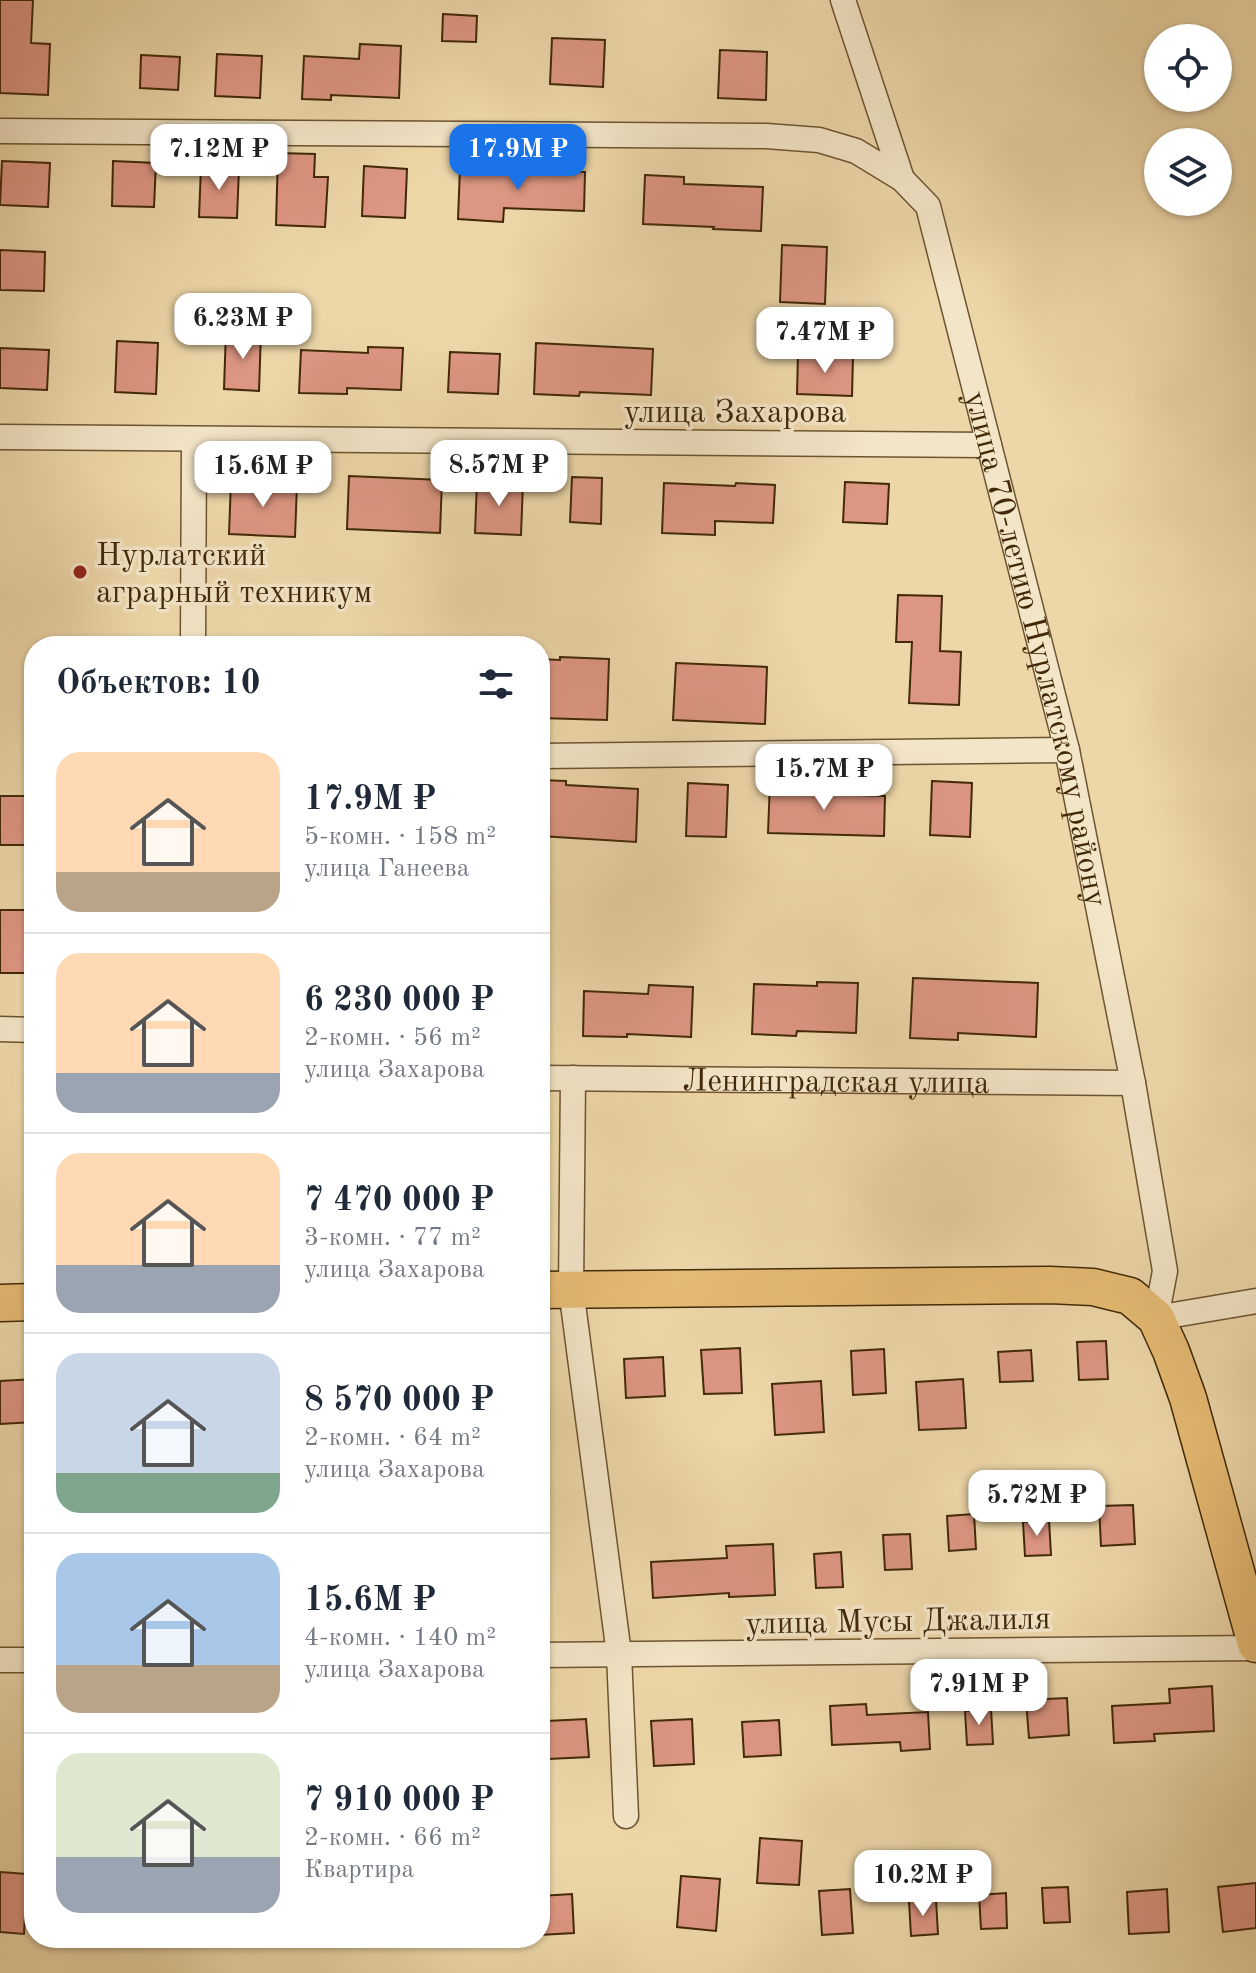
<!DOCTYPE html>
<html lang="ru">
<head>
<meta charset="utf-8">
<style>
	:root { --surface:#fff; --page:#f2f2f3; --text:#1f2937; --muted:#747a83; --line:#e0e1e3; --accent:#1a73e8 }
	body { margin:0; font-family:"Old Standard TT",serif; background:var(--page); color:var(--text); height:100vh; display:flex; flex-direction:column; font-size:30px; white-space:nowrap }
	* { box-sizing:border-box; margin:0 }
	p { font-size:26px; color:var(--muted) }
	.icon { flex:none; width:44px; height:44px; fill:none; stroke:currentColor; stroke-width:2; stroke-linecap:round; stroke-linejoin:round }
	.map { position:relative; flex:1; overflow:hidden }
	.details { position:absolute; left:24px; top:636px; width:526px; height:1312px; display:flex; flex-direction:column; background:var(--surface); border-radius:32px; box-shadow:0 2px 6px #0004 }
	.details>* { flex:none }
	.fabs { position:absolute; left:1144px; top:24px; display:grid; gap:16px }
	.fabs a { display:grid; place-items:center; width:88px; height:88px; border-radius:50%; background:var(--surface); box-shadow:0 2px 6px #0004; font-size:40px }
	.price { position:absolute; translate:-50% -68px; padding:0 18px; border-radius:16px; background:#fff; color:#222; font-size:26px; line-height:52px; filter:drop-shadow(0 2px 4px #0008) }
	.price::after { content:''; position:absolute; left:50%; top:48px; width:24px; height:18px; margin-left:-12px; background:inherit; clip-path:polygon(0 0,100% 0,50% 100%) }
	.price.selected { background:var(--accent); color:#fff }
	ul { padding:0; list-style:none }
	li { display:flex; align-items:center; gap:24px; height:200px; padding:0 32px }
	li+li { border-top:2px solid var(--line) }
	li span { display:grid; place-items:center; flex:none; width:224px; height:160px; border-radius:24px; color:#555 }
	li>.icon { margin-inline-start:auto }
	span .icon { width:96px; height:96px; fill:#fffc; stroke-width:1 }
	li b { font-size:34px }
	h2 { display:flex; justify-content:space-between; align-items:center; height:96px; padding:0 32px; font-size:34px }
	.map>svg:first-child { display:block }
	.building { fill:#dd9682; stroke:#422908; stroke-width:2 }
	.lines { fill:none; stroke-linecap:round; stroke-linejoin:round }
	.street-casing { stroke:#6d5430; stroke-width:27 }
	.primary-casing { stroke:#422908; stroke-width:39 }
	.street { stroke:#f3e5c7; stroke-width:24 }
	.primary { stroke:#e6bc74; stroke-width:36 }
	.poi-dot { fill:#8f2418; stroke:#f3e5c7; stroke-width:3 }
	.labels { text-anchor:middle; stroke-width:7; stroke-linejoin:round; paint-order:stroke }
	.street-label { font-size:32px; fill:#422908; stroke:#f3e5c7 }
	.poi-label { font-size:32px; fill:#422908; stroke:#f3e5c7; text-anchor:start }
</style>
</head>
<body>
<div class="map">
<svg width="1256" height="1973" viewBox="0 0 1256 1973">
	<rect width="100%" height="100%" fill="#edd7a9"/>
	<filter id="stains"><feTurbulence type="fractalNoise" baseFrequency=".0025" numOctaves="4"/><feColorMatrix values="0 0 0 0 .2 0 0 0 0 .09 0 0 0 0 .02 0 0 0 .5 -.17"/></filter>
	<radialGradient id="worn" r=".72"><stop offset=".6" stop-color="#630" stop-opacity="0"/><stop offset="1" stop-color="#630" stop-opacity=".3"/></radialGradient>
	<!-- building -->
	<g class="building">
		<polygon points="0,0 33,0 31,43 50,44 48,95 0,93"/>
		<polygon points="443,14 477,16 476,42 442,41"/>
		<polygon points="552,38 605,40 603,87 550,84"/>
		<polygon points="360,44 401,46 399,98 331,95 331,100 302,99 304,56 359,59"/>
		<polygon points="720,50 767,52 766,100 718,98"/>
		<polygon points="217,54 262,56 260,98 215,96"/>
		<polygon points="141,55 180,57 178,90 140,88"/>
		<polygon points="278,153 315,154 314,177 328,177 325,227 276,225"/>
		<polygon points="2,161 50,163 48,207 0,205"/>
		<polygon points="113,161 156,163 154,207 112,206"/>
		<polygon points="364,166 407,169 405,218 362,216"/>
		<polygon points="201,167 239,168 237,218 199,217"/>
		<polygon points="460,168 585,172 584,211 504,208 503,222 458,219"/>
		<polygon points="645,175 684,177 684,184 763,187 761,231 713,229 714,227 643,224"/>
		<polygon points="782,245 827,247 825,304 780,302"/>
		<polygon points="0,250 45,252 44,291 0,290"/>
		<polygon points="226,331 261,332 259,391 224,389"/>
		<polygon points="117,341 158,343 156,394 115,392"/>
		<polygon points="536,343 653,349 651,395 580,392 579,396 534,394"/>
		<polygon points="368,347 403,348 401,390 347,388 347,394 299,393 301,350 368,353"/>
		<polygon points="0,348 49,350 47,390 0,388"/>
		<polygon points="450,352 500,354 498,394 448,392"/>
		<polygon points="798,353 853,356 852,396 797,394"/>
		<polygon points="349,476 442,480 440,533 347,529"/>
		<polygon points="572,477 602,478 601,524 570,522"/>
		<polygon points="231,481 297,484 295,537 229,534"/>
		<polygon points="477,481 523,483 521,535 475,533"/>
		<polygon points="845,482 889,484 887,524 843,522"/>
		<polygon points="664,483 735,486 736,483 775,485 773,523 715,521 715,535 662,533"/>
		<polygon points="898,595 942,596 940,651 961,652 959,705 909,703 912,642 896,642"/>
		<polygon points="560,657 609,659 607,720 540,718 540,659 560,660"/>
		<polygon points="676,663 767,667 765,724 673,720"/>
		<polygon points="540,780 566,781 566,785 638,789 636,842 540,836"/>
		<polygon points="932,781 972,783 970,837 930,835"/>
		<polygon points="770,782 810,784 810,793 885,796 884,836 768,833"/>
		<polygon points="688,783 728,785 726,837 686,836"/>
		<rect x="0" y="796" width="34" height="49"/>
		<rect x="0" y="910" width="34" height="63"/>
		<polygon points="913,978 1038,983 1036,1037 958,1033 958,1040 910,1038"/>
		<polygon points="817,982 858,983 856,1033 797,1031 796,1036 752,1034 754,984 817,986"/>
		<polygon points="649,985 693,987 691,1037 627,1034 627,1037 583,1036 584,991 648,994"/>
		<polygon points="1106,1341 1108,1379 1079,1380 1077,1342"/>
		<polygon points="740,1348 742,1393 704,1394 701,1350"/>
		<polygon points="884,1349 886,1393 853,1395 851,1351"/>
		<polygon points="1031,1350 1033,1381 1000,1382 998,1352"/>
		<polygon points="663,1357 665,1396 626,1398 624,1359"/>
		<polygon points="34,1379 34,1422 0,1424 0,1381"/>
		<polygon points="963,1379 966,1428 919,1430 916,1382"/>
		<polygon points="821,1381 824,1432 775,1435 772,1384"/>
		<polygon points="1133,1505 1135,1544 1101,1546 1099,1506"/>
		<polygon points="974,1514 976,1549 949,1551 947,1516"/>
		<polygon points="1049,1520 1051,1555 1025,1556 1023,1522"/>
		<polygon points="910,1534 912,1569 885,1570 883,1535"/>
		<polygon points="773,1544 775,1595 729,1597 729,1593 653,1598 651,1562 727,1558 726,1546"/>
		<polygon points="841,1552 843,1587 816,1588 814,1554"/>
		<polygon points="1212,1686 1214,1731 1154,1734 1155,1741 1114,1743 1112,1706 1170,1703 1169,1689"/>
		<polygon points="1067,1698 1069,1735 1029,1738 1026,1700"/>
		<polygon points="866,1704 867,1715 928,1712 930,1749 901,1751 900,1742 832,1745 830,1706"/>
		<polygon points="991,1709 993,1744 967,1745 965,1711"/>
		<polygon points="586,1719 589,1757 549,1759 547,1721"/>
		<polygon points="692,1719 694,1764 654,1766 651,1721"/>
		<polygon points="779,1720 781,1755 744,1757 742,1722"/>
		<polygon points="760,1838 802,1841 799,1885 757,1883"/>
		<polygon points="0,1872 27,1874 24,1934 0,1932"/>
		<polygon points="681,1876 720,1879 716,1931 677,1927"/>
		<polygon points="1256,1883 1256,1928 1223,1932 1218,1887"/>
		<polygon points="1068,1887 1070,1922 1044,1923 1042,1888"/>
		<polygon points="850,1889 853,1933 822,1935 819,1891"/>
		<polygon points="1167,1889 1169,1932 1129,1934 1127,1892"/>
		<polygon points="1006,1893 1007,1928 981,1929 979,1895"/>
		<polygon points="572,1894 574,1933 540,1935 540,1896"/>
		<polygon points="936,1900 938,1934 911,1936 909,1901"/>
	</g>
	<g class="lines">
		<!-- street casing -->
		<g class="street-casing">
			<g id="street">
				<path id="s1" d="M 843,0 L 902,179 L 928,206 L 1067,750 L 1133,1083 L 1165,1271 L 1156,1318 L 1256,1301"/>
				<polyline points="0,131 766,136 819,140 856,151 902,179"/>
				<polyline points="0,437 989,445"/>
				<polyline points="193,646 194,439"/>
				<polyline points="540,756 1067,750"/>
				<polyline points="0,1029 34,1030"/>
				<path id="s2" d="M 540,1078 L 1133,1083"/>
				<polyline points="573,1078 571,1289 619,1654 626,1816"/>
				<polyline points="540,1655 1256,1648"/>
				<polyline points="0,1660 34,1660"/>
			</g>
		</g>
		<!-- primary casing -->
		<g class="primary-casing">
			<g id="primary">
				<polyline points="540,1290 1050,1285 1093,1287 1130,1296 1156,1318 1171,1351 1188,1398 1256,1644"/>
				<polyline points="0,1303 34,1302"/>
			</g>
		</g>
		<!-- street -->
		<use href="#street" class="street"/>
		<!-- primary -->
		<use href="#primary" class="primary"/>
	</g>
	<!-- markers -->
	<circle class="poi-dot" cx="80" cy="572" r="8"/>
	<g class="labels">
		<!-- street labels -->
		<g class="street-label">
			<text x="735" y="422">улица Захарова</text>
			<text dy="11" stroke="none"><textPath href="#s1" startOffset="682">улица 70-летию Нурлатскому району</textPath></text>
			<text dy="11" stroke="none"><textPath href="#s2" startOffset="296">Ленинградская улица</textPath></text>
			<text transform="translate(898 1620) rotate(-1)" y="11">улица Мусы Джалиля</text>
		</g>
		<!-- poi labels -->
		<g class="poi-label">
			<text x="96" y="565">Нурлатский<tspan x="96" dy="37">аграрный техникум</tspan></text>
		</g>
	</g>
	<rect width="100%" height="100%" filter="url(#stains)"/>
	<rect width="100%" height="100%" fill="url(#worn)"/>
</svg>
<div class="fabs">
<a><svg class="icon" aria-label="locate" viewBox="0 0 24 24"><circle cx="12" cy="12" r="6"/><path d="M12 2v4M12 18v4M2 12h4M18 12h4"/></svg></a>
<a><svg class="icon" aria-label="layers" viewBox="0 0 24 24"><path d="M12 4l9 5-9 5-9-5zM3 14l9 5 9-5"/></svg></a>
</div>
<b class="price" style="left:219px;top:192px">7.12M ₽</b>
<b class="price selected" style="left:518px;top:192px">17.9M ₽</b>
<b class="price" style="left:243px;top:361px">6.23M ₽</b>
<b class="price" style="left:825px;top:375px">7.47M ₽</b>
<b class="price" style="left:499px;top:508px">8.57M ₽</b>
<b class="price" style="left:263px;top:509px">15.6M ₽</b>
<b class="price" style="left:824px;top:812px">15.7M ₽</b>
<b class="price" style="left:1037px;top:1538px">5.72M ₽</b>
<b class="price" style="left:979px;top:1727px">7.91M ₽</b>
<b class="price" style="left:923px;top:1918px">10.2M ₽</b>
<section class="details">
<h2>Объектов: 10<svg class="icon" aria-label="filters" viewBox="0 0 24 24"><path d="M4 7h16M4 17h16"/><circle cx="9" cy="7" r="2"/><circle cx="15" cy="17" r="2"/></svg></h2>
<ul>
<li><span style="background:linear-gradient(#ffd9b3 75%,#b9a48a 0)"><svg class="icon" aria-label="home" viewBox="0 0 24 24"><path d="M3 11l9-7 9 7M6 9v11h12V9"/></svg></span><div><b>17.9M ₽</b><p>5-комн. · 158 m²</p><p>улица Ганеева</p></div></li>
<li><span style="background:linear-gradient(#ffd9b3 75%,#9aa5b1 0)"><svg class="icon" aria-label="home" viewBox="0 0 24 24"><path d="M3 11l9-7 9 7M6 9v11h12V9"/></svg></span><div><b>6 230 000 ₽</b><p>2-комн. · 56 m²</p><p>улица Захарова</p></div></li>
<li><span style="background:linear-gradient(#ffd9b3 70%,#9aa5b1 0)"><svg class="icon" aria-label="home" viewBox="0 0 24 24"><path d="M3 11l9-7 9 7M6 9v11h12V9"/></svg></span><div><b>7 470 000 ₽</b><p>3-комн. · 77 m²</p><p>улица Захарова</p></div></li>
<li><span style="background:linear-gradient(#c9d6e8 75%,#7fa58c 0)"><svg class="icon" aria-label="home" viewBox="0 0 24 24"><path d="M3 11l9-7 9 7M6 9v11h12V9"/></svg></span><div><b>8 570 000 ₽</b><p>2-комн. · 64 m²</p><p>улица Захарова</p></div></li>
<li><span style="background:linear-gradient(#a9c7e8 70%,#b9a48a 0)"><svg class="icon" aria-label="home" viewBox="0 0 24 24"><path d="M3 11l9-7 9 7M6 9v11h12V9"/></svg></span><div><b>15.6M ₽</b><p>4-комн. · 140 m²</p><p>улица Захарова</p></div></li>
<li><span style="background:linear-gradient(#dfe7d0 65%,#9aa5b1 0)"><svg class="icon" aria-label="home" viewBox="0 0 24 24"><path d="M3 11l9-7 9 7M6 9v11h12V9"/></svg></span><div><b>7 910 000 ₽</b><p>2-комн. · 66 m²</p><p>Квартира</p></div></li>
</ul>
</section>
</div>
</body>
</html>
